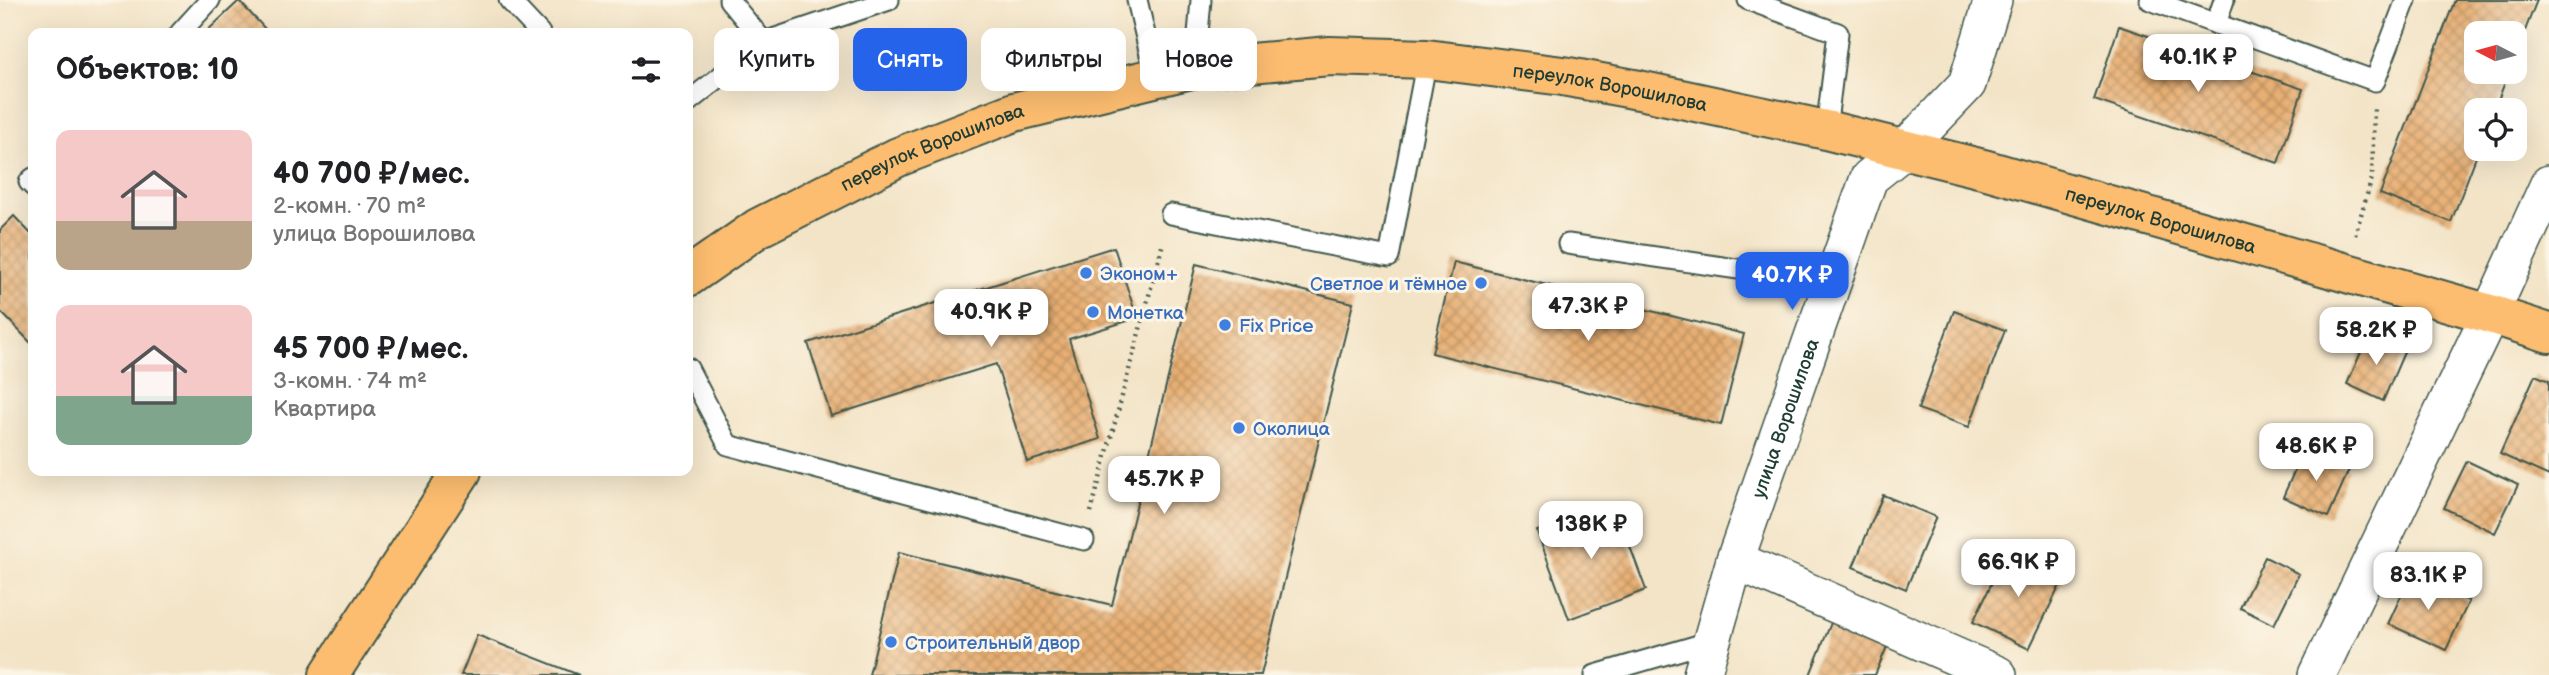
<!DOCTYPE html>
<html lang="ru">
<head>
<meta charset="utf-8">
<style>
	:root { --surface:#fff; --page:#f2f2f2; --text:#202124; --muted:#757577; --accent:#2563eb }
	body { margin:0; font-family:"Balsamiq Sans",sans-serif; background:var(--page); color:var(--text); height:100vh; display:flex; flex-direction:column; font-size:26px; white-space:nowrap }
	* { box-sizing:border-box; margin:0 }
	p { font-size:23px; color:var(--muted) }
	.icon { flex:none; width:38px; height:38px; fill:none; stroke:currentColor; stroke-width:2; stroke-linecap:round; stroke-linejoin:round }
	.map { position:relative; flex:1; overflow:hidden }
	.sheet { position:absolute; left:28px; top:28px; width:665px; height:448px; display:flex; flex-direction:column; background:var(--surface); border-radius:14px; box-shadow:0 7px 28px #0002 }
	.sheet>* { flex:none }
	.guide { position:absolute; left:714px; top:28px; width:665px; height:63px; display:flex; gap:14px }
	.needle { width:46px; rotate:276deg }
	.tools { position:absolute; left:2464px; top:21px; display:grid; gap:14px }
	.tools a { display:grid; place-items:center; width:63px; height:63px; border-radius:14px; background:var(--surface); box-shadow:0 7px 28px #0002; font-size:35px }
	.price { position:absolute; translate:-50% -60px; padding:0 16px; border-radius:14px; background:#fff; color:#222; font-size:23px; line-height:46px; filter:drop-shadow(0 2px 4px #0008) }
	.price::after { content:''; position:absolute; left:50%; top:42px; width:21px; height:16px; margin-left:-10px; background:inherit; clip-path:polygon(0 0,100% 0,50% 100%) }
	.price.on { background:var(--accent); color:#fff }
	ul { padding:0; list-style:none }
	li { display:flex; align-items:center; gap:21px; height:175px; padding:0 28px }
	li span { display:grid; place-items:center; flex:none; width:196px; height:140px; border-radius:14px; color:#555 }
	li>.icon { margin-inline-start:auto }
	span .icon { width:84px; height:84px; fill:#fffc; stroke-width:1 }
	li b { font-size:30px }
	h2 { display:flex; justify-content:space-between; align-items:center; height:84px; padding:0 28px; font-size:30px }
	.tag { padding:0 24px; border-radius:14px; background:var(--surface); box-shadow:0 7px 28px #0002; font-size:24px; line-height:63px }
	.tag.on { background:var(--accent); color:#fff }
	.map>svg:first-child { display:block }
	.building { fill:url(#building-cross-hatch) }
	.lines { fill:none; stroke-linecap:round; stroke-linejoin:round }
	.lane-casing { stroke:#3f564a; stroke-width:23 }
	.street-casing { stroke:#3f564a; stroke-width:40 }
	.primary-casing { stroke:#3f564a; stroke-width:42 }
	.path { stroke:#3f564a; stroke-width:4.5; stroke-dasharray:2 5; stroke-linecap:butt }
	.lane { stroke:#fff; stroke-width:19 }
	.street { stroke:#fff; stroke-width:37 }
	.primary { stroke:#fcbd6f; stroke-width:38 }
	.shop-dot { fill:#3f7fe0; stroke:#fcf5e5; stroke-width:2.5 }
	.labels { text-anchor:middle; stroke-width:6; stroke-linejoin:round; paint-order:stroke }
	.street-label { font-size:19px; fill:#1f3d34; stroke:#fcf5e5 }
	.shop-label { font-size:19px; fill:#366cbe; stroke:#fcf5e5; text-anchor:start }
</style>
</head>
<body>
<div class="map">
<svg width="2549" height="675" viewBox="0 0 2549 675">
	<defs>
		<pattern id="building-cross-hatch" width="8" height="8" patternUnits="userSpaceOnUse" patternTransform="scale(1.75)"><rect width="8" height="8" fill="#e8af73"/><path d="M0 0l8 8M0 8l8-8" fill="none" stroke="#bb905f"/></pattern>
	</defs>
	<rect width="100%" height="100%" fill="#fcf5e5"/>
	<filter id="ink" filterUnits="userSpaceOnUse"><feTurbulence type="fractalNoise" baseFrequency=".0143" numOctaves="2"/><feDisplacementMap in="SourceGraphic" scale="14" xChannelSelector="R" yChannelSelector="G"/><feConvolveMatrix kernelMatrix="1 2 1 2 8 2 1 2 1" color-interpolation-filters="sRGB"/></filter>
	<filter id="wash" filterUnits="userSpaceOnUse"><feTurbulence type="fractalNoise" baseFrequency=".00686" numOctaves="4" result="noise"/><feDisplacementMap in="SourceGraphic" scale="28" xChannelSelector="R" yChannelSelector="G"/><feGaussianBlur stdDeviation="1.57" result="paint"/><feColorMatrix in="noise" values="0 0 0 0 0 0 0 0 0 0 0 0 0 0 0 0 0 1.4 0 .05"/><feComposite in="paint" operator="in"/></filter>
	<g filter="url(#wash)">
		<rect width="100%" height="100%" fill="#f3e4c7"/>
		<g id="blocks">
			<!-- building -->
			<g class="building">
				<polygon points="2455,0 2537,0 2515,56 2515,33 2476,33 2476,72 2509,72 2494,110 2476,110 2476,149 2479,149 2451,222 2380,194"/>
				<polygon points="239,1 269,33 205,33"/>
				<polygon points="2119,26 2303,89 2278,163 2094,100"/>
				<polygon points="14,216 33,236 33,345 0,311 0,230"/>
				<polygon points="1114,247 1137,318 1069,339 1100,439 1027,462 996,364 831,416 808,343"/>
				<polygon points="1454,262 1744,334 1721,425 1432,353"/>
				<polygon points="1196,264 1353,303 1261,675 869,675 899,552 1112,605"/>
				<polygon points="1954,311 2005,330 1969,427 1918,409"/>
				<polygon points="2369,334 2405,350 2383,401 2347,384"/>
				<polygon points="2535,375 2549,381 2549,476 2500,454"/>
				<polygon points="2304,449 2349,470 2328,517 2283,497"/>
				<polygon points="2467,461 2518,485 2495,533 2444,508"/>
				<polygon points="1883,495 1936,517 1906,589 1853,567"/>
				<polygon points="1614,503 1646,590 1569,619 1537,531"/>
				<polygon points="2008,549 2064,577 2029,649 1973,622"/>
				<polygon points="2265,557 2299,574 2274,625 2240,608"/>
				<polygon points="2411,574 2469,601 2446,650 2388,624"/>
				<polygon points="1833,618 1889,642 1875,675 1810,675"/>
				<polygon points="477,635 579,675 461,675"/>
			</g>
		</g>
	</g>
	<g filter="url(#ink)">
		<use href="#blocks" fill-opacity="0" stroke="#3f564a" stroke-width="2"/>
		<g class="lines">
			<!-- lane casing -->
			<g class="lane-casing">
				<g id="lane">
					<polyline points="509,0 540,33"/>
					<polyline points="729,0 764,42"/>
					<polyline points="1137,0 1155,76"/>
					<polyline points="1748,0 1838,33 1826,130"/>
					<polyline points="2150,0 2375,81 2406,0"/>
					<polyline points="2216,24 2224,0"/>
					<polyline points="180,33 210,0"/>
					<polyline points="1195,68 1201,0"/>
					<polyline points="688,102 764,42 889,0"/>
					<polyline points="33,178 29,182 33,186"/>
					<polyline points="1171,214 1389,257 1427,59"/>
					<polyline points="1568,244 1832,283"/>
					<polyline points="688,368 728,445 1084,540"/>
					<polyline points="1595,675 1712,641"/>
				</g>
			</g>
			<!-- street casing -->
			<g class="street-casing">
				<g id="street">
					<polyline points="1735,560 1998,675"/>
					<path id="s1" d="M 1702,675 L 1735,560 L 1869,178 L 1904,150 L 1967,84 L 1993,0"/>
					<polyline points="2317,675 2490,314 2549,184"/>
				</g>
			</g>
			<!-- primary casing -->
			<g class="primary-casing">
				<g id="primary">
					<path id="s2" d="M 688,277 L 758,228 L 898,157 L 1014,112 L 1195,68 L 1330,56 L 1427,59 L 1563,76 L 1639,90 L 1826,130 L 1987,170 L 2490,314 L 2549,333"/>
					<polyline points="329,675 462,471"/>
				</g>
			</g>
			<!-- path -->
			<g class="path">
				<polyline points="2355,235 2372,178 2374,109"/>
				<polyline points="1091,512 1163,243"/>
			</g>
			<!-- lane -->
			<use href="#lane" class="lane"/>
			<!-- street -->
			<use href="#street" class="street"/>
			<!-- primary -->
			<use href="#primary" class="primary"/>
		</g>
	</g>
	<!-- markers -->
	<g class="shop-dot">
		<circle cx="1086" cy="273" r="7"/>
		<circle cx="1481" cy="283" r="7"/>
		<circle cx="1093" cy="312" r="7"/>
		<circle cx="1225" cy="325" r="7"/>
		<circle cx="1239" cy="428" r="7"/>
		<circle cx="891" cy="642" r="7"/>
	</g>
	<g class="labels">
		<!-- street labels -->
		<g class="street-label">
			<text dy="7" stroke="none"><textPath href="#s2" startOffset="971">переулок Ворошилова</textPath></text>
			<text dy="7" stroke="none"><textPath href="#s2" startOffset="278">переулок Ворошилова</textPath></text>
			<text dy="7" stroke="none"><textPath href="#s2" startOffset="1538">переулок Ворошилова</textPath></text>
			<text dy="7" stroke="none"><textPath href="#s1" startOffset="270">улица Ворошилова</textPath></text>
		</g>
		<!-- shop labels -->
		<g class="shop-label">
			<text x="1100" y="280">Эконом+</text>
			<text x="1467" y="290" text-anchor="end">Светлое и тёмное</text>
			<text x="1107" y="319">Монетка</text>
			<text x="1239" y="332">Fix Price</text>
			<text x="1253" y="435">Околица</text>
			<text x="905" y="649">Строительный двор</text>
		</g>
	</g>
</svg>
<div class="tools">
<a><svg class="needle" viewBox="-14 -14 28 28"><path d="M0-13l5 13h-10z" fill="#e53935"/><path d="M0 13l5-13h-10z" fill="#757577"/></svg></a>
<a><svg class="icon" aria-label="locate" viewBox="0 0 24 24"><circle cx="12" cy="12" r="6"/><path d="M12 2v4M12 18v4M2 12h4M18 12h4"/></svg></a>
</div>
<b class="price" style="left:2198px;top:94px">40.1K ₽</b>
<b class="price on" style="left:1792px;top:312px">40.7K ₽</b>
<b class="price" style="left:1588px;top:343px">47.3K ₽</b>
<b class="price" style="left:991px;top:349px">40.9K ₽</b>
<b class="price" style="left:2376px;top:367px">58.2K ₽</b>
<b class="price" style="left:2316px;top:483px">48.6K ₽</b>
<b class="price" style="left:1164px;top:516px">45.7K ₽</b>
<b class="price" style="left:1591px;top:561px">138K ₽</b>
<b class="price" style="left:2018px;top:599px">66.9K ₽</b>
<b class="price" style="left:2428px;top:612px">83.1K ₽</b>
<div class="guide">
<a class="tag">Купить</a>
<a class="tag on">Снять</a>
<a class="tag">Фильтры</a>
<a class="tag">Новое</a>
</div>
<section class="sheet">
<h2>Объектов: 10<svg class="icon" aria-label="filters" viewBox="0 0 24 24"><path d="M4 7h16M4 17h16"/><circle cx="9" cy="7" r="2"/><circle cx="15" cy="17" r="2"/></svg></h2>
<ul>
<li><span style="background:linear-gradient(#f6c9c9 65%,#b9a48a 0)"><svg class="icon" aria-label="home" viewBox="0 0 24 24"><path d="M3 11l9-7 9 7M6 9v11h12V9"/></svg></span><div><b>40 700 ₽/мес.</b><p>2-комн. · 70 m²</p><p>улица Ворошилова</p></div></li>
<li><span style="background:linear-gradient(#f6c9c9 65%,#7fa58c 0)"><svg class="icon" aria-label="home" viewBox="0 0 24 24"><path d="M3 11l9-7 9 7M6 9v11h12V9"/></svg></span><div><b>45 700 ₽/мес.</b><p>3-комн. · 74 m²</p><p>Квартира</p></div></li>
</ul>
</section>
</div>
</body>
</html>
